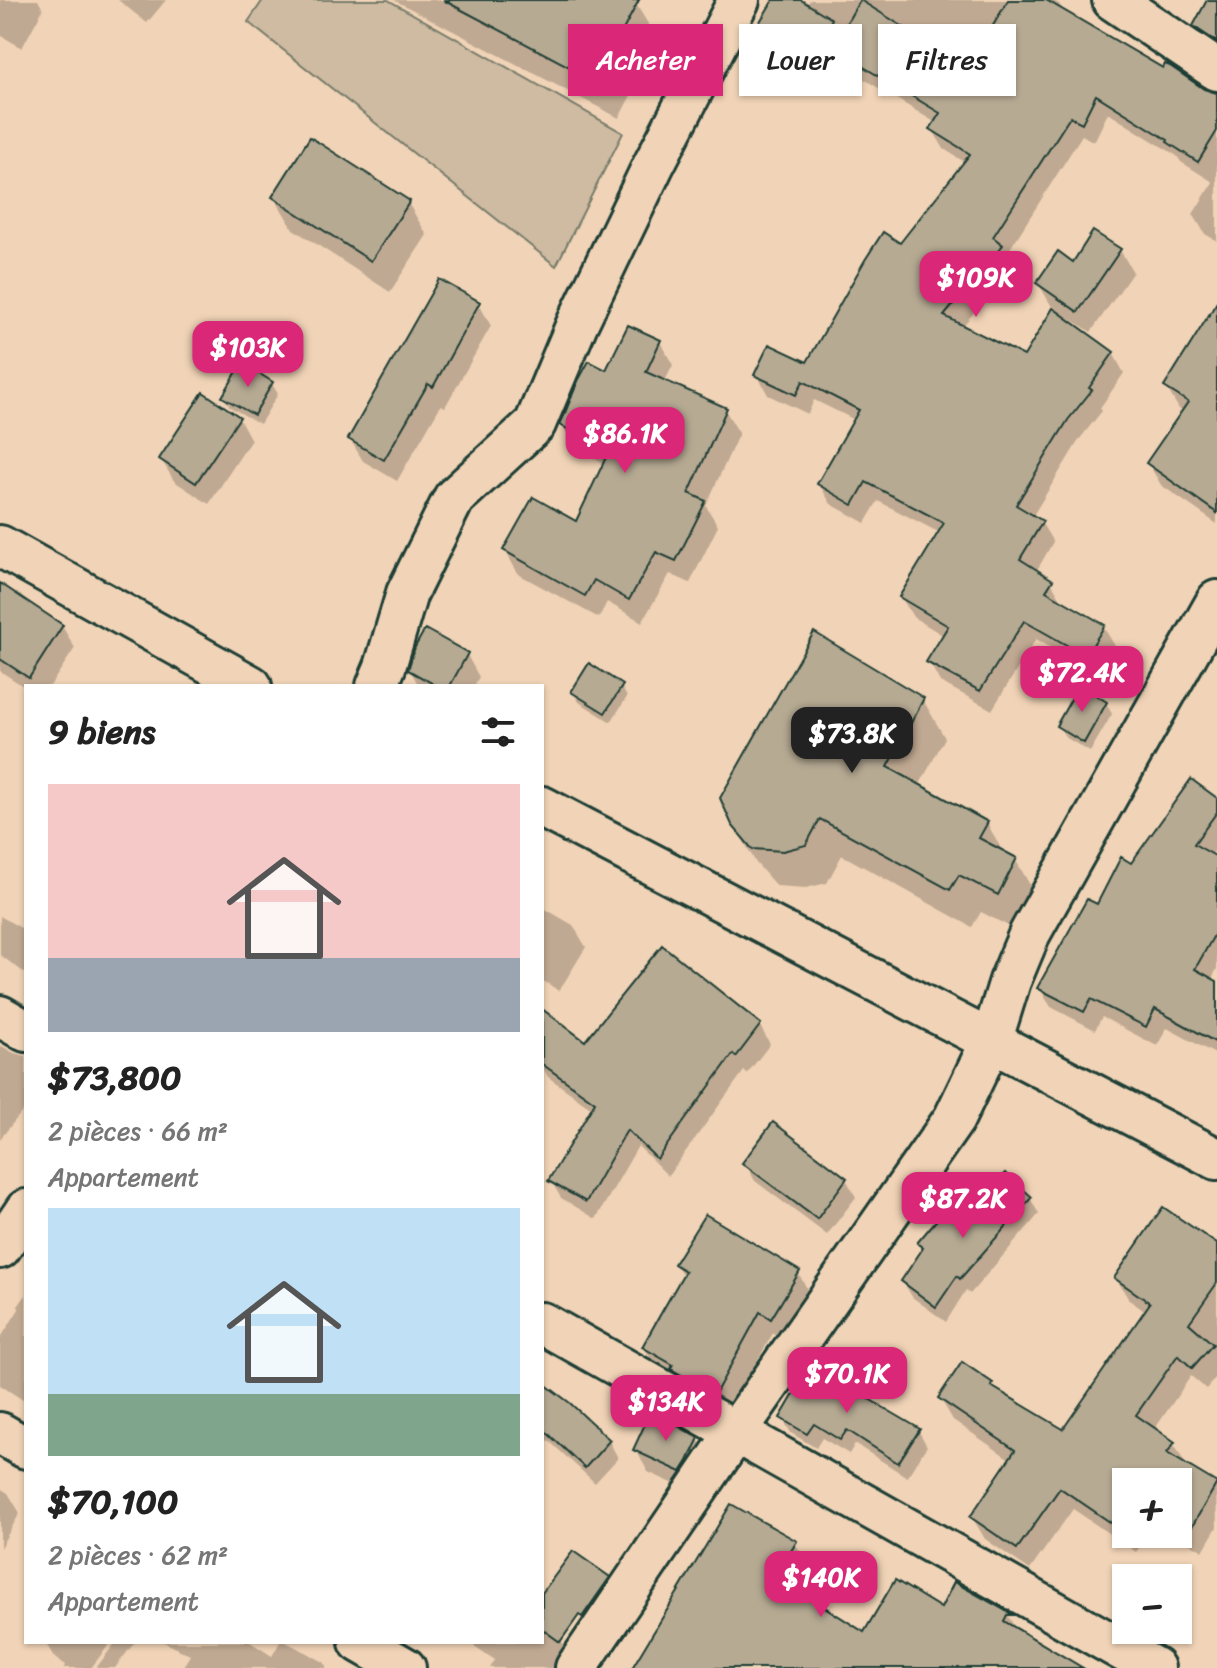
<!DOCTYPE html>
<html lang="fr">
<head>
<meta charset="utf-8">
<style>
	:root { --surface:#fff; --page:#f6f6f6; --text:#222; --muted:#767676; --accent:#db2777 }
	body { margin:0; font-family:Sriracha,sans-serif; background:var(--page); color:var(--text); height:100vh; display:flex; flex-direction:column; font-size:30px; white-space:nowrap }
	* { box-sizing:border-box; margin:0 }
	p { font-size:26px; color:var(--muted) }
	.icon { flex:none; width:44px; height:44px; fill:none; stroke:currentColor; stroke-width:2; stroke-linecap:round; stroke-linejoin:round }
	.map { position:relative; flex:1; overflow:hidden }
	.details { position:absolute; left:24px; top:684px; width:520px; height:960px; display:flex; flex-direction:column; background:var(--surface); border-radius:0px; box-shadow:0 2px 6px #0004 }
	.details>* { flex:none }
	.hud { position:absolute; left:568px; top:24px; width:528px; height:72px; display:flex; gap:16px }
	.controls { position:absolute; left:1112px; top:1468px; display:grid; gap:16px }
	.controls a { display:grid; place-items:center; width:80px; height:80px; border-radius:0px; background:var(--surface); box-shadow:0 2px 6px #0004; font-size:40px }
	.price { position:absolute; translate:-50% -68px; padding:0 18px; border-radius:16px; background:var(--accent); color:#fff; font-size:26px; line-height:52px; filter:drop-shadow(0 2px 4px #0008) }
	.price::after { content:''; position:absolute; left:50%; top:48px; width:24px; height:18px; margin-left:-12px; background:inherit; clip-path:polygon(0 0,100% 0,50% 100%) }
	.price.selected { background:#222; color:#fff }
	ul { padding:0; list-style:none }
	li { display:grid; align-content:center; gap:16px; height:424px; padding:0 24px }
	li span { display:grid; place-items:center; height:248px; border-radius:0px; color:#555 }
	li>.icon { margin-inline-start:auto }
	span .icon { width:144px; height:144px; fill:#fffc; stroke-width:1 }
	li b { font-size:34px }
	h2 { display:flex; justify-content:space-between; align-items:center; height:96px; padding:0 24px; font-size:34px }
	.pill { padding:0 28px; border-radius:0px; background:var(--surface); box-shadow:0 2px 6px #0004; font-size:28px; line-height:72px }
	.pill.selected { background:var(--accent); color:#fff }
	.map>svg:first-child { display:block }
	.green { fill:#cfbba2; stroke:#777c6b; stroke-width:2 }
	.shadow { fill:#0003 }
	.building { fill:#b6aa93; stroke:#1f3d34; stroke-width:2 }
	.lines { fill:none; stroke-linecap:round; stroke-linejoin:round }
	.minor-casing { stroke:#1f3d34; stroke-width:46 }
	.minor { stroke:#f1d4b7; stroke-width:40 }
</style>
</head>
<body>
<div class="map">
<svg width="1217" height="1668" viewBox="0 0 1217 1668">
	<rect width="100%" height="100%" fill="#f1d4b7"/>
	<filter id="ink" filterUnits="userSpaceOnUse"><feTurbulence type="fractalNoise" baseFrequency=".0125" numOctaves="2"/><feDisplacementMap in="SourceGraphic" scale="16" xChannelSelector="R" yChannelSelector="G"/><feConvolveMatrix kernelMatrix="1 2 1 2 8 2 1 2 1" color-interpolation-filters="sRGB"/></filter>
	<g filter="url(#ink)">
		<!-- green -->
		<polygon class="green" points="263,0 388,0 623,133 556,266 248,22"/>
		<!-- shadow -->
		<g class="shadow">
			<polygon points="0,0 38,0 43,9 22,48 0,35"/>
			<polygon points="118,0 166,0 147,23"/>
			<polygon points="394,0 629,0 636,4 659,42 619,118"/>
			<polygon points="776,0 797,0 806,6 810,0 1052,0 1059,4 1064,12 1203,91 1217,95 1217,241 1205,234 1193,214 1213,182 1181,162 1177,156 1108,113 1094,142 1082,135 1006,255 1012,267 962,327 1025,358 1056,308 1051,305 1038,283 1073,265 1120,250 1133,272 1091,332 1071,319 1069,322 1113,353 1124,373 1100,408 1102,411 1079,440 1032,517 1041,522 1053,542 1036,572 1051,582 1063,602 1103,626 1115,646 1098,675 1036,639 992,710 940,682 929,662 944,636 913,617 901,597 940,533 878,501 865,523 831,504 819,484 855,420 814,400 808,414 768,395 757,375 808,365 966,163 944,149 932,129 936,123 831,59 822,75 772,45 761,25"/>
			<polygon points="1210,0 1217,0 1217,53 1206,46 1195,26"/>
			<polygon points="274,197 408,203 427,235 390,292 293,229"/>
			<polygon points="479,304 491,326 445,407 441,405 397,481 363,461 350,439"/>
			<polygon points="660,342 673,365 664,383 725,410 739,433 706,506 718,526 690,583 670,574 642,622 607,602 599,618 518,574 505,550 577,523 605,464 575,448 562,424 607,373"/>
			<polygon points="1217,347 1217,524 1161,485 1148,463 1184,412 1179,409 1166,387"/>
			<polygon points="272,384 278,394 260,424 230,407 224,397"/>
			<polygon points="239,418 251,440 209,504 174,481 161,459"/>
			<polygon points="0,604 62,626 75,648 50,686 26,686 26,688 0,671"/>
			<polygon points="467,655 479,677 474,686 419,686 410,670"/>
			<polygon points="621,686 627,697 611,722 579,702 573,692"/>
			<polygon points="923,700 945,738 919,786 987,823 1004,854 1015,859 1037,897 1020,932 981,912 972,927 842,855 827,883 806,888 776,886 756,863 734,824"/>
			<polygon points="1106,703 1112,714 1090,752 1065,737 1059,726"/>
			<polygon points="1217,800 1217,847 1211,856 1217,859 1217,969 1211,980 1217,983 1217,1055 1167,1028 1157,1046 1102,1017 1095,1030 1051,1007 1039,988 1098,907 1131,865"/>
			<polygon points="542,907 573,925 586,947 559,991 542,980"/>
			<polygon points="0,916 26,931 26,974 0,955"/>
			<polygon points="662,948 760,1026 770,1044 747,1074 744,1071 668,1176 638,1146 596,1219 561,1198 551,1181 593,1109 548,1077 542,1066 542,1050 586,1044"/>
			<polygon points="0,1045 14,1053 26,1056 26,1107 0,1139"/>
			<polygon points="745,1163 846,1179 856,1197 827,1235 755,1181"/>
			<polygon points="1030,1198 1039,1214 970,1294 966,1290 946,1322 912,1297 903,1281 924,1250 920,1243 959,1225"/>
			<polygon points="1217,1246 1217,1376 1206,1389 1191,1376 1154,1430 1173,1443 1187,1466 1216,1484 1217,1527 1203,1551 1174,1534 1178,1534 1178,1482 1126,1482 1126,1534 1149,1534 1136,1552 1073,1509 1030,1570 985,1539 972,1517 1011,1460 953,1420 940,1398 992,1384 996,1392 1063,1432 1146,1312 1129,1300 1116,1278"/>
			<polygon points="676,1264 798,1273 811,1295 784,1339 773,1333 727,1415 657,1369 644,1347 684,1277"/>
			<polygon points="26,1295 26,1402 0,1385 0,1339 19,1309 18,1306"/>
			<polygon points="542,1384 609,1441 618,1458 595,1483 548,1440 542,1448"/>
			<polygon points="782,1418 918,1430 927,1446 907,1477 855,1444 849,1454 822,1438 816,1448 791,1433"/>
			<polygon points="698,1439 710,1462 694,1493 648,1472 636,1450"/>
			<polygon points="0,1488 8,1493 20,1513 0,1548"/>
			<polygon points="795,1543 806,1561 790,1588 864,1634 942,1611 1007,1614 1017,1631 1079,1668 645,1668"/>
			<polygon points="542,1623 557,1633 570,1655 560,1668 490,1668 495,1660 468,1642 542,1642"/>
			<polygon points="45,1642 111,1642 91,1668 63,1668 66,1665 54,1657"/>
			<polygon points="116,1642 135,1642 115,1668 96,1668"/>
			<polygon points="164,1642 250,1642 272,1656 280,1642 286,1642 324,1662 327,1668 182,1668 190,1655"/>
		</g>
		<!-- building -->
		<g class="building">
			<polygon points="443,0 639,0 596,81"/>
			<polygon points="773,0 801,0 832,19 810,56 758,25"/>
			<polygon points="860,0 965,65 986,26 991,29 1008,0 1046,0 1163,68 1165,64 1170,66 1204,89 1217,93 1217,131 1198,162 1167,142 1168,140 1096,95 1082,123 1070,117 993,237 1003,245 944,316 1024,356 1053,308 1114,352 1089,388 1092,390 1068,420 1016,505 1043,521 1020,559 1053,580 1046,591 1105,625 1086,656 1024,621 980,691 926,662 948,626 899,597 944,523 866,482 853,505 817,484 859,410 803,381 796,395 754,375 769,344 807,362 865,260 883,232 900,243 970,154 930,129 940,113 832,48"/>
			<polygon points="1207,0 1217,0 1217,42 1193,26"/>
			<polygon points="310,137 410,201 371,261 272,197"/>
			<polygon points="1093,231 1121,249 1078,312 1036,283 1058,251 1073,262"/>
			<polygon points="439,279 480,302 433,387 428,384 384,460 348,439"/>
			<polygon points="1217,302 1217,513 1146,463 1188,402 1164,387"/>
			<polygon points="628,325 661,340 646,372 727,408 689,493 706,501 676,561 656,552 629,600 594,580 585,596 503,550 533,497 576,521 609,451 560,425 578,381 589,361 606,370"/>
			<polygon points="242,363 273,382 254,415 222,397"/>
			<polygon points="203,392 240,417 196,483 159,459"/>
			<polygon points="0,583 63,625 29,678 0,659"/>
			<polygon points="425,629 468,653 450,686 437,686 408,670 415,647"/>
			<polygon points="814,632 924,698 888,767 988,822 979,838 1017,858 998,895 959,875 950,890 820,819 806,845 783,851 752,849 732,825 720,798"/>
			<polygon points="589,663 623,685 605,713 571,692"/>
			<polygon points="1079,685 1107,702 1084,743 1056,726"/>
			<polygon points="1191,779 1217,798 1217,812 1194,844 1217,857 1217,930 1195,969 1217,981 1217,1043 1155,1009 1146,1027 1091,999 1084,1012 1037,988 1087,899 1097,904 1121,857 1131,863"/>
			<polygon points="662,945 761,1024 736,1057 733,1054 657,1159 627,1130 586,1202 548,1181 595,1102 542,1064 542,1009 585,1041"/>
			<polygon points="773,1122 847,1178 817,1219 742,1163"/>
			<polygon points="1005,1173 1032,1197 960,1279 957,1276 936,1307 901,1281 923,1248 917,1243 945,1210 959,1222"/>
			<polygon points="1163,1207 1217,1244 1217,1283 1189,1323 1213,1344 1192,1368 1178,1355 1136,1415 1175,1442 1167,1453 1217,1483 1190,1530 1178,1523 1178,1482 1126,1482 1126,1527 1123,1531 1060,1488 1017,1549 970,1517 1015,1450 938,1398 962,1362 993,1383 991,1386 1063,1429 1150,1303 1114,1278"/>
			<polygon points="705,1214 800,1271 771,1319 760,1312 715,1394 671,1369 673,1365 642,1347 685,1271 674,1264"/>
			<polygon points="811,1365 920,1429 898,1463 847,1430 840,1440 814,1424 807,1434 780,1418"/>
			<polygon points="542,1382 570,1403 610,1440 585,1468 542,1428"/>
			<polygon points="651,1411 699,1438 688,1461 681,1472 633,1450"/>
			<polygon points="731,1504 797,1541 776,1576 864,1632 895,1580 941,1608 954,1582 1013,1615 1007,1615 1004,1621 1083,1668 632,1668"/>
			<polygon points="573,1551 610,1577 582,1617 579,1615 560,1642 542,1629 542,1593"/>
		</g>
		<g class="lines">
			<!-- minor casing -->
			<g class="minor-casing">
				<g id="minor">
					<polyline points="1113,0 1217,70"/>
					<polyline points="0,546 251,686"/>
					<polyline points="377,686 385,667 407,593 454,498 535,424 577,324 653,166 739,0"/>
					<polyline points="542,807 1217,1159"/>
					<polyline points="0,1016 26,1031"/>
					<polyline points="0,1248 26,1210"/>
					<polyline points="542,1323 1154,1668"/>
					<polyline points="0,1433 26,1448"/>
					<polyline points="360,1642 405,1668"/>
					<polyline points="576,1668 736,1432 954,1119 991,1042 1010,981 1030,933 1217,601"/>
				</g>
			</g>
			<!-- minor -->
			<use href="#minor" class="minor"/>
		</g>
	</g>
</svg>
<div class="controls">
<a>+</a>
<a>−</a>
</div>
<b class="price" style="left:976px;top:319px">$109K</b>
<b class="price" style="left:248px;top:389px">$103K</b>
<b class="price" style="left:625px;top:475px">$86.1K</b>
<b class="price" style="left:1082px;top:714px">$72.4K</b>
<b class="price selected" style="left:852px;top:775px">$73.8K</b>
<b class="price" style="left:963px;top:1240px">$87.2K</b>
<b class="price" style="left:847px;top:1415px">$70.1K</b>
<b class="price" style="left:666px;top:1443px">$134K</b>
<b class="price" style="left:821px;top:1619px">$140K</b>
<div class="hud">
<a class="pill selected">Acheter</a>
<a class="pill">Louer</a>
<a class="pill">Filtres</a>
</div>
<section class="details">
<h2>9 biens<svg class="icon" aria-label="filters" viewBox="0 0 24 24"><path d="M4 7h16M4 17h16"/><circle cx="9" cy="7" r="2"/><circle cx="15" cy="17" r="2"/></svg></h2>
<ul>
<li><span style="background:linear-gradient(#f6c9c9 70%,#9aa5b1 0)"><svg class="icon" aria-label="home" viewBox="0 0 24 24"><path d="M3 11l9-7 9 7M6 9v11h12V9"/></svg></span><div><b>$73,800</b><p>2 pièces · 66 m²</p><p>Appartement</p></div></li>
<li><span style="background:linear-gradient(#bfe0f5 75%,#7fa58c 0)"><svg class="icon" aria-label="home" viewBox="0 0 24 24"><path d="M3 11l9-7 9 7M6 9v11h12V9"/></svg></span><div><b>$70,100</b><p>2 pièces · 62 m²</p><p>Appartement</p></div></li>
</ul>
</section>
</div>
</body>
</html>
